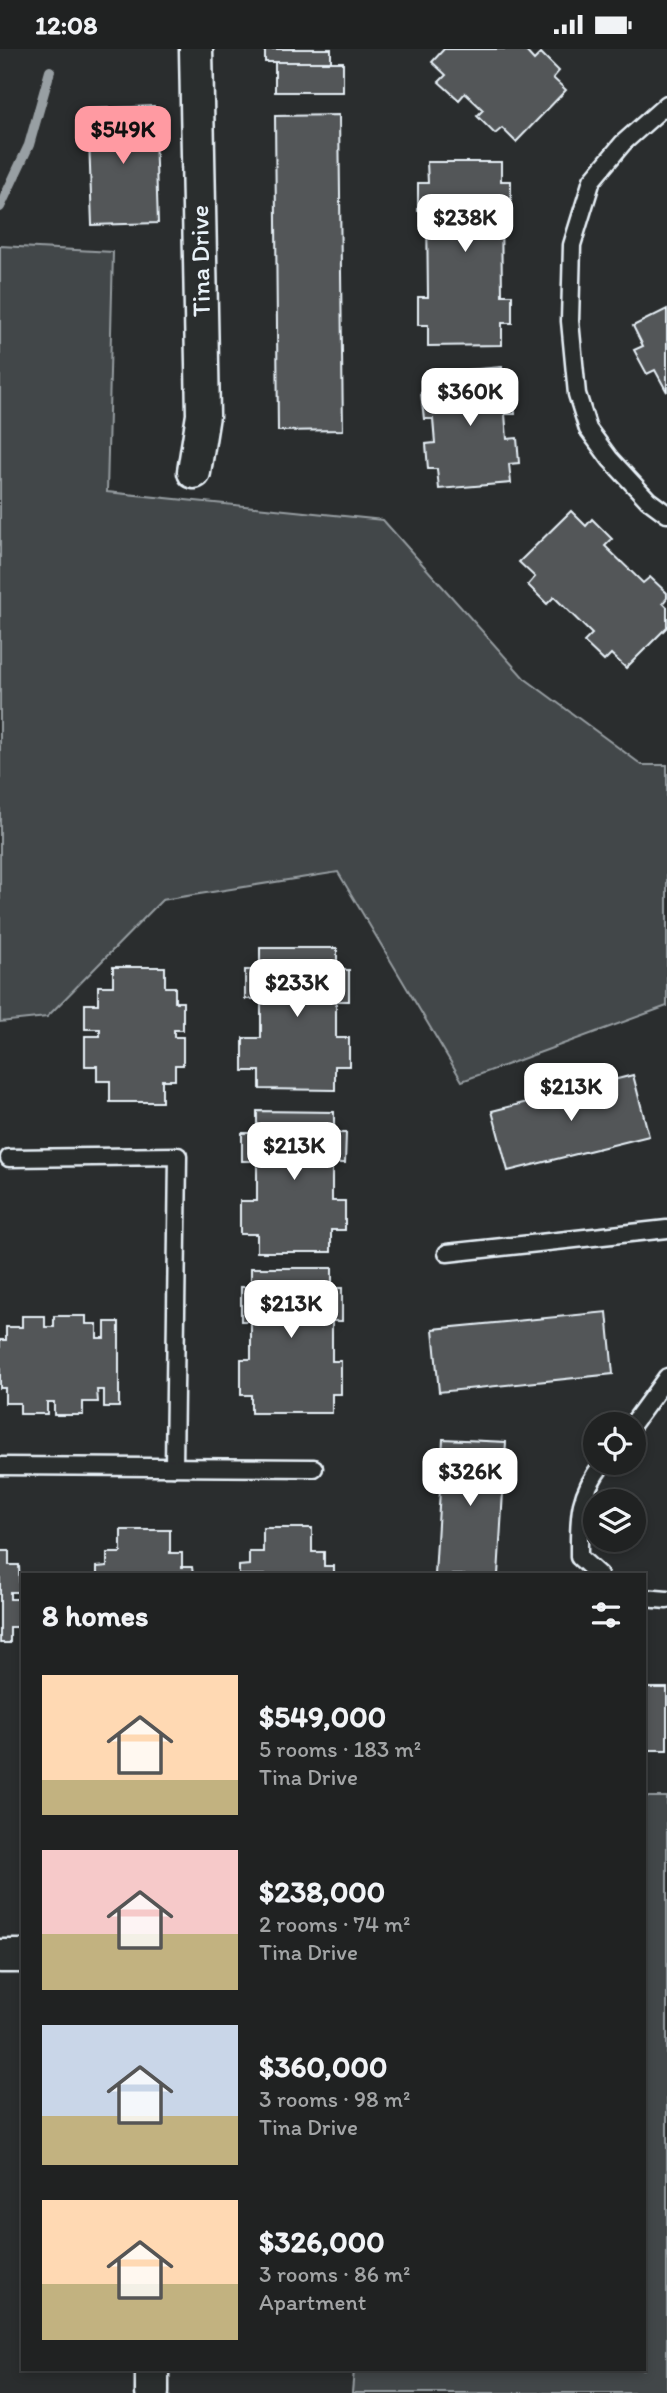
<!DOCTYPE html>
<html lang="en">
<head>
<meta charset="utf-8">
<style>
	:root { --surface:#202222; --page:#282a2a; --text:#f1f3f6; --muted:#a2a4a5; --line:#3d3f40; --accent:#ff9aa2 }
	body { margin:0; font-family:Itim,sans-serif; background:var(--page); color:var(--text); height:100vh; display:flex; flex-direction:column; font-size:26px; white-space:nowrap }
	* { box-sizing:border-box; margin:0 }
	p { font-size:23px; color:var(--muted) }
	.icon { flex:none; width:38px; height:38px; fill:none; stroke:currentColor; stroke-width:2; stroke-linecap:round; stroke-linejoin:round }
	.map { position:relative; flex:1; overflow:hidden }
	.drawer { position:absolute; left:21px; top:1524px; width:625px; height:798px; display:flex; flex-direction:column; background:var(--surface); border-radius:0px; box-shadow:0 4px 10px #0003,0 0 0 2px var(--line) }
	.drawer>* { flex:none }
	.fabs { position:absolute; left:583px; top:1363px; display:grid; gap:14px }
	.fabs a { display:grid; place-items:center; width:63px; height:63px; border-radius:50%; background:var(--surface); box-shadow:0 4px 10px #0003,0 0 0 2px var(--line); font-size:35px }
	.price { position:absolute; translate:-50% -60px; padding:0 16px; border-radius:14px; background:#fff; color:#222; font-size:23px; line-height:46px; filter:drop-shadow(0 2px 4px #0008) }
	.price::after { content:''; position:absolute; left:50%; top:42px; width:21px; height:16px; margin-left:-10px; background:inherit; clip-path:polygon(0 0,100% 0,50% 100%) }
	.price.current { background:var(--accent); color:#111 }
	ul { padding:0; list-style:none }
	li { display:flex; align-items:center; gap:21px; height:175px; padding:0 21px }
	li span { display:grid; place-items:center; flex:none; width:196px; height:140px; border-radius:0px; color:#555 }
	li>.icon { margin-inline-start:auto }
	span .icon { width:84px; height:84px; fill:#fffc; stroke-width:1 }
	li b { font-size:30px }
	h2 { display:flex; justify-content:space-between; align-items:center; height:84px; padding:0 21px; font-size:30px }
	.status { display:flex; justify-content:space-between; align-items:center; height:49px; padding:0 35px; background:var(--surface); direction:ltr }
	.status svg { height:19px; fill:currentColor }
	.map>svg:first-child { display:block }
	.green { fill:#424648; stroke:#959ca0; stroke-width:2 }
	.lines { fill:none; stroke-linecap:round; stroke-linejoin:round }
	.stream { stroke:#989fa3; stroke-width:10 }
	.building { fill:#535759; stroke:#e8f1f8; stroke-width:2 }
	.lane-casing { stroke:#e8f1f8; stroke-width:21 }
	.street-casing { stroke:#e8f1f8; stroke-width:37 }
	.lane { stroke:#2a2d2e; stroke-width:16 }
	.street { stroke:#2a2d2e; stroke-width:32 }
	.labels { text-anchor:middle; stroke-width:6; stroke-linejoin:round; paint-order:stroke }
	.street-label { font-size:26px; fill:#e8f1f8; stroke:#2a2d2e }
</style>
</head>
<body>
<div class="status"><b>12:08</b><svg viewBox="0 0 49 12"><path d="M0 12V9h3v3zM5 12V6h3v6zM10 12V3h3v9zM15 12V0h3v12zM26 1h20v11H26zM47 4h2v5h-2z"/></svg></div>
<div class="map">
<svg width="667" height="2344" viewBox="0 0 667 2344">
	<rect width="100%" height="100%" fill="#2a2d2e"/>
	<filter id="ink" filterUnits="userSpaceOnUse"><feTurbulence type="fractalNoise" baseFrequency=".0143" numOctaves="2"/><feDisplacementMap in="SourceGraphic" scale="14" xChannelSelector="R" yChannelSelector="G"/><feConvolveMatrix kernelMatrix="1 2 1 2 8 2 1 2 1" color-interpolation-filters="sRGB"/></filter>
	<g filter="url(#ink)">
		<!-- green -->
		<g class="green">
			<polygon points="0,197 113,203 107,443 383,471 524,629 642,716 667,716 667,957 462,1032 338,823 162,851 47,968 0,973"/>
			<polygon points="644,1748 667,1748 667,2344 352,2344 354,2321 644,2320"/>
		</g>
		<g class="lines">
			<!-- stream -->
			<polyline class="stream" points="0,158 29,96 50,22"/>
		</g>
		<!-- building -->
		<g class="building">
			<rect x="265" y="0" width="66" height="13"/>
			<polygon points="444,0 524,0 534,11 541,4 559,22 553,29 566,41 516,93 502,79 495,85 477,67 483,61 465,44 459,51 439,33 446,26 432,13"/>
			<rect x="275" y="13" width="68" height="30"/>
			<polygon points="154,57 158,174 92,176 88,60"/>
			<polygon points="339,66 343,381 278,382 275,67"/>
			<polygon points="427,113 501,113 501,132 511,132 511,159 501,159 502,246 512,246 512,274 502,274 502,296 428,297 428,276 418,276 418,248 428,248 427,162 418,162 418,134 428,134"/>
			<polygon points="667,260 667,343 655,321 647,325 634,301 643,297 633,277"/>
			<polygon points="502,318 504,338 513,337 515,365 505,365 507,390 517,389 519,414 509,415 511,434 439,440 437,420 428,420 426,395 435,394 433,370 424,370 421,344 430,343 429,324"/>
			<polygon points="571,462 586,477 592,470 612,490 605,497 643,534 650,528 667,544 667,549 663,554 667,558 667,578 626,619 611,605 604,612 584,593 592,585 554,548 547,555 528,536 535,528 519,513"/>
			<polygon points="260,899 337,899 337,921 349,921 349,952 336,952 336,989 349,989 349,1017 335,1017 335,1041 260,1040 260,1022 243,1022 243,989 261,989 261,950 245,950 245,921 260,921"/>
			<polygon points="113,918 165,918 165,938 175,938 175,953 183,953 183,981 174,981 174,988 183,988 183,1016 175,1016 175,1031 162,1031 162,1053 110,1053 110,1032 97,1032 97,1017 85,1017 85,987 100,987 100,980 85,980 85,955 98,955 98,937 113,937"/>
			<polygon points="633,1026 649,1087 508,1122 492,1062"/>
			<polygon points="257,1062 334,1063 334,1084 346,1084 345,1114 332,1114 332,1152 345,1152 345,1181 331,1181 331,1203 257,1203 257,1185 240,1185 240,1152 257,1152 257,1112 242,1112 242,1084 257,1084"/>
			<polygon points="251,1219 332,1219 332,1239 342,1239 342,1272 332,1272 332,1312 341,1312 341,1345 332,1345 332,1364 251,1364 251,1346 241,1346 241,1310 251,1310 251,1272 241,1272 241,1238 251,1238"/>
			<polygon points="607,1263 613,1325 439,1343 433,1280"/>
			<polygon points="22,1267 45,1267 45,1278 54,1278 54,1267 86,1267 86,1275 97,1275 97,1289 105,1289 105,1273 119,1273 119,1358 104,1358 104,1341 97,1341 98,1353 83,1353 83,1366 54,1366 54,1353 47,1353 47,1365 20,1365 20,1354 5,1354 5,1339 0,1339 0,1291 6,1291 6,1278 22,1278"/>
			<polygon points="443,1390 506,1393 498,1526 435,1526"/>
			<polygon points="263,1479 312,1479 312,1503 324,1503 324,1517 334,1517 334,1526 239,1526 239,1517 249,1516 249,1503 263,1503"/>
			<polygon points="121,1481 170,1481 170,1504 182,1504 182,1518 192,1518 193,1526 97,1526 97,1518 107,1517 107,1504 121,1504"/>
			<polygon points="0,1502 9,1502 9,1516 19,1516 20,1543 10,1543 10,1550 20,1550 20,1578 10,1578 10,1594 0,1594"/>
			<rect x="644" y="1639" width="23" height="62"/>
		</g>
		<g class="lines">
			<!-- lane casing -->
			<g class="lane-casing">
				<g id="lane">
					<polyline points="667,55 623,94 592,131 572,196 570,272 577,345 588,380 610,410 648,451 667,465"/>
					<polyline points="9,1109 178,1107 174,1418"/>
					<polyline points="447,1204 667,1180"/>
					<polyline points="632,1376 667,1328"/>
					<polyline points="0,1417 314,1419"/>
					<path d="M 599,1526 L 579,1508 C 579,1468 577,1448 603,1414"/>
					<polyline points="644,1549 667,1551"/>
				</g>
			</g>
			<!-- street casing -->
			<g class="street-casing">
				<g id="street">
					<polyline points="194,423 203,366 196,0"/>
					<polyline points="0,1907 23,1907"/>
					<polyline points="152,2344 152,2320"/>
				</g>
			</g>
			<!-- lane -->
			<use href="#lane" class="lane"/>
			<!-- street -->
			<use href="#street" class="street"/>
		</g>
	</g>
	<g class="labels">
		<!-- street labels -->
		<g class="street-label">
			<text transform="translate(200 212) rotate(-91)" y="9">Tina Drive</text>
		</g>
	</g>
</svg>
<div class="fabs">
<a><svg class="icon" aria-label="locate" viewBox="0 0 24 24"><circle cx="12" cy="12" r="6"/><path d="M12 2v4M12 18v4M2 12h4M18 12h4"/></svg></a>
<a><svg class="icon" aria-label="layers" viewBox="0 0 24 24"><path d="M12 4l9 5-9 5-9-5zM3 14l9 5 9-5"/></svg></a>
</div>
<b class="price current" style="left:123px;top:117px">$549K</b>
<b class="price" style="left:465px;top:205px">$238K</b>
<b class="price" style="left:470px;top:379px">$360K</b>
<b class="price" style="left:297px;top:970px">$233K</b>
<b class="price" style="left:571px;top:1074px">$213K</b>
<b class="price" style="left:294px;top:1133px">$213K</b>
<b class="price" style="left:291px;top:1291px">$213K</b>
<b class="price" style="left:470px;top:1459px">$326K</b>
<section class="drawer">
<h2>8 homes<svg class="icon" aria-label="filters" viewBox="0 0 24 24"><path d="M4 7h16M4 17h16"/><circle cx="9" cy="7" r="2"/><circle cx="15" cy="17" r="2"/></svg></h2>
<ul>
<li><span style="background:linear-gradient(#ffd9b3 75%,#c2b280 0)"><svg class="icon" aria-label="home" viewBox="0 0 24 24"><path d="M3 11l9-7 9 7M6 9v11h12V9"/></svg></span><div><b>$549,000</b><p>5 rooms · 183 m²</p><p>Tina Drive</p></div></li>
<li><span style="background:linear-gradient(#f6c9c9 60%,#c2b280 0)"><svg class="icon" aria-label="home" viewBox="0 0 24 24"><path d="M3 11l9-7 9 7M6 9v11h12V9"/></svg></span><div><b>$238,000</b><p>2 rooms · 74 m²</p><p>Tina Drive</p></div></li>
<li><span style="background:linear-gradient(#c9d6e8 65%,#c2b280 0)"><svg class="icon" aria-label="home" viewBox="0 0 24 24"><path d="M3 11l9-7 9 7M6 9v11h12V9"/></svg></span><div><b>$360,000</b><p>3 rooms · 98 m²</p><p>Tina Drive</p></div></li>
<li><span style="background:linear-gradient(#ffd9b3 60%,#c2b280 0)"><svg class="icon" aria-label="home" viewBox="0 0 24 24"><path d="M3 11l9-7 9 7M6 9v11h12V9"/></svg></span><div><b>$326,000</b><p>3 rooms · 86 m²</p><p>Apartment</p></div></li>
</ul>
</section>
</div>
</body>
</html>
